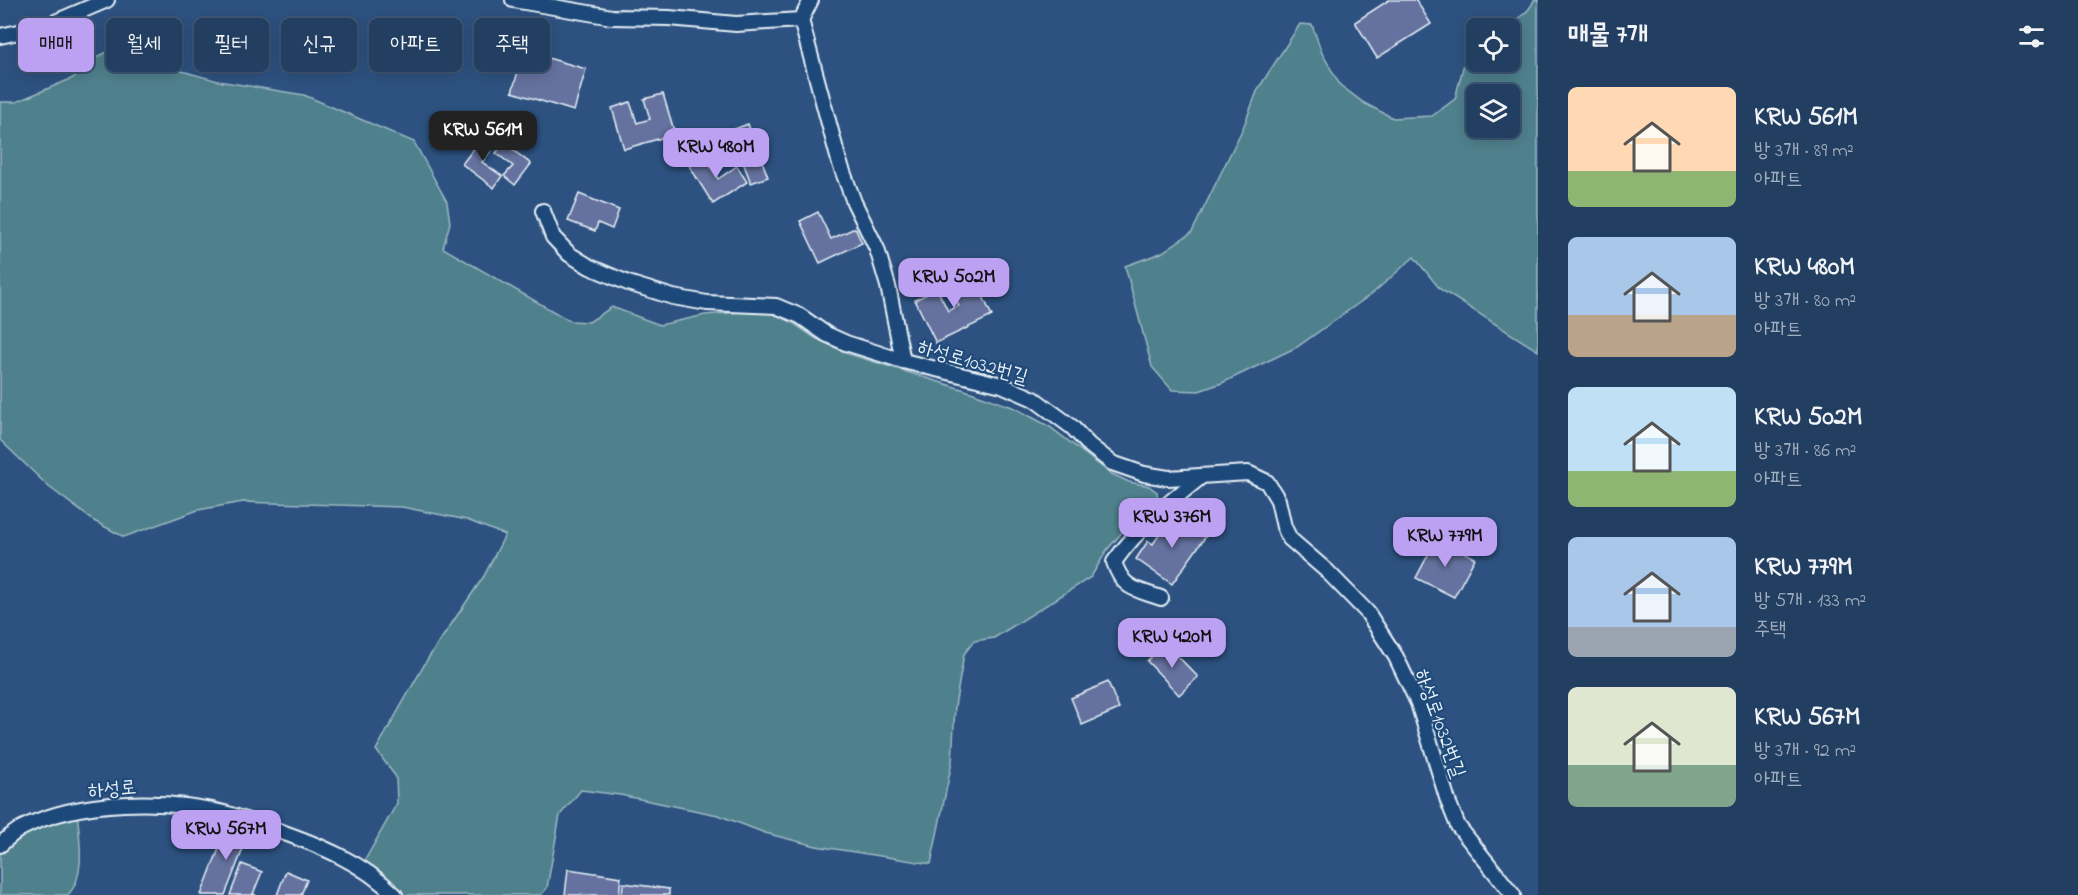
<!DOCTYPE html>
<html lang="ko">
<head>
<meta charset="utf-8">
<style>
	:root { --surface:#223e61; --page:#2a4567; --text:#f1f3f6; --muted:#a2aebd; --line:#3f5776; --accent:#bca0f2 }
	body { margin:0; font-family:"Indie Flower","Poor Story",sans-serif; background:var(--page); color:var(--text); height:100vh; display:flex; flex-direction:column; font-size:22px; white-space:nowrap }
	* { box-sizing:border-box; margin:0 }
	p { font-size:20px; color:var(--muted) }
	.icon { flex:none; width:33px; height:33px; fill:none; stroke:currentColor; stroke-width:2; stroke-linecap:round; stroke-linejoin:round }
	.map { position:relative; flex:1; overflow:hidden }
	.details { display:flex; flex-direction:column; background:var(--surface); width:540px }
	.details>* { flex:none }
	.hud { position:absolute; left:18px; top:18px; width:570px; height:54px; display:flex; gap:12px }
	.tools { position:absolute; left:1466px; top:18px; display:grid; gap:12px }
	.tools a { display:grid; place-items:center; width:54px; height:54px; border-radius:9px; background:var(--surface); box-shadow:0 3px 15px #0003,0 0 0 2px var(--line); font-size:30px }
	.price { position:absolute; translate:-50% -51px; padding:0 14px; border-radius:12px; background:var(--accent); color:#111; font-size:20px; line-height:39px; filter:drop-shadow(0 2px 3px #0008) }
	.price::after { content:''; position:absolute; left:50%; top:36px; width:18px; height:14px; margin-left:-9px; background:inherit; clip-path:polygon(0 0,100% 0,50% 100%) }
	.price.active { background:#222; color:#fff }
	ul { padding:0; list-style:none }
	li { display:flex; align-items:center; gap:18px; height:150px; padding:0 30px }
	li span { display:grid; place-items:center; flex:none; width:168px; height:120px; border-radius:9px; color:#555 }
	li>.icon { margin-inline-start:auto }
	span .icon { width:72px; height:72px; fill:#fffc; stroke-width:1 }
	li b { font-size:26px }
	h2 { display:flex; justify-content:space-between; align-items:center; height:72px; padding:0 30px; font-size:26px }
	.pill { padding:0 21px; border-radius:9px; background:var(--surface); box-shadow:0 3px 15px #0003,0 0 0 2px var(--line); font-size:21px; line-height:54px }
	.pill.active { background:var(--accent); color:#111 }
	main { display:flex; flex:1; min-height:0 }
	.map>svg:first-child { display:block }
	.green { fill:#50818c; stroke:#9cb9c2; stroke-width:1.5; fill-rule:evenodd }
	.building { fill:#65729f; stroke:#e8f1f8; stroke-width:1.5 }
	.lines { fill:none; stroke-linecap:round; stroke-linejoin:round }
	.service-casing { stroke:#e8f1f8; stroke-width:18 }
	.service { stroke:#1f4a7a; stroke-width:14 }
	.labels { text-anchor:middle; stroke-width:4.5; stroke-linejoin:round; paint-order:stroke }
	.street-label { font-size:20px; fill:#e8f1f8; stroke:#1f4a7a }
</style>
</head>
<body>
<main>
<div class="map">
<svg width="1538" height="895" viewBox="0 0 1538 895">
	<rect width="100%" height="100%" fill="#2d5281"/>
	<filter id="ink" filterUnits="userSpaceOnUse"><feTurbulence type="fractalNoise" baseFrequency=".0167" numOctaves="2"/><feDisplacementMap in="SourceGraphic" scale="12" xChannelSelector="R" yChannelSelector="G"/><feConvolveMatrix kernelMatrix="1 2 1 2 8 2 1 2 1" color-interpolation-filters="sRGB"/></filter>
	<g filter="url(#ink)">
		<!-- green -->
		<g class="green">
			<path d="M 1534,0 L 1538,0 L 1538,351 L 1440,289 L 1414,257 L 1373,293 L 1297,347 L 1222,383 L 1199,391 L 1172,390 L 1152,367 L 1125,266 L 1161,253 L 1192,232 L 1243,128 L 1258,89 L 1300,24 L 1312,25 L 1322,53 L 1340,85 L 1364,103 L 1393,118 L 1432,116 L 1455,99 L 1474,24 L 1482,20 C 1486,21 1492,25 1496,25 C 1510,28 1530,12 1534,0 ZM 1476,28 L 1509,28 L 1509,62 L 1476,62 ZM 1476,94 L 1509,94 L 1509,128 L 1476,128 Z"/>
			<polygon points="109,51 218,81 304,95 414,142 447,202 450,223 443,248 570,321 589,322 612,307 660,325 705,315 764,310 790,321 815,338 849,354 965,390 1015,408 1050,427 1110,473 1129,482 1149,486 1157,492 1158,499 1130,523 1107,550 1091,577 994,638 974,641 964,654 955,706 952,762 931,864 816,846 765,833 718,815 620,795 581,790 560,815 547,888 541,895 402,895 365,860 397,803 396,777 376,750 427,660 484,576 505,535 467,520 402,507 243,502 198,510 124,537 94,521 49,487 0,440 0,102 16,102 73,78 95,58"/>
			<path d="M 77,807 C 78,834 88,874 68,895 L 0,895 L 0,846 Z"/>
		</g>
		<!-- building -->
		<g class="building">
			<polygon points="1389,0 1416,0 1431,24 1377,58 1355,22"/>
			<polygon points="524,51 586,69 574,111 512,92"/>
			<polygon points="663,94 675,134 624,149 612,108 630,102 637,123 650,119 644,99"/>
			<polygon points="748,124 768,177 751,183 736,144 712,154 706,140"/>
			<polygon points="484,135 496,144 482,162 502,176 494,188 462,164"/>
			<polygon points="504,143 531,164 515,185 504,176 513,166 496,153"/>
			<polygon points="703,154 718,179 737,166 747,182 713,204 688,164"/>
			<polygon points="579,194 619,210 612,229 598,223 595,231 568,221"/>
			<polygon points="818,212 831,239 855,228 862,243 820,263 800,221"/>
			<polygon points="972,273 992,316 936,343 915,300 937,289 948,311 959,306 948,284"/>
			<polygon points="1174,513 1206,536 1172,584 1136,559 1148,541 1153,544"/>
			<polygon points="1437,538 1475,558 1454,597 1416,578"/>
			<polygon points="1165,643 1198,677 1179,695 1147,661"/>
			<polygon points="1108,682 1119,709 1082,725 1071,698"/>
			<polygon points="229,823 250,831 225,895 201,895"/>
			<polygon points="242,864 262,872 253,894 256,895 230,895"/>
			<polygon points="568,869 621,877 619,895 565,895"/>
			<polygon points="286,871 307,880 301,895 277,895"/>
			<polygon points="623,883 669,889 669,895 622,895"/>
		</g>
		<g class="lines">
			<!-- service casing -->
			<g class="service-casing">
				<g id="service">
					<polyline points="513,0 612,17 669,18 736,24 801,20 811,0"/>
					<polyline points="801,20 839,161 854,202 877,249 888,286 903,361"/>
					<polyline points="0,36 46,26 107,0"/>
					<polyline points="543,211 553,237 569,254 590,267 628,283 673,297 707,303 776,306 800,316 826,334 846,343 903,361 1002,385 1034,399 1072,427 1089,445 1112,463 1144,474 1168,478 1248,473 1267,482 1278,500 1284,527 1290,539 1327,571 1367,612 1396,657 1418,703 1448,801 1458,826 1513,895"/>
					<path d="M 1161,598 C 1136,589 1123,590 1114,562 C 1139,527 1168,503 1202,476"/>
					<path d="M 0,845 C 7,839 14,832 22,828 C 78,799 168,798 228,814 C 244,819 260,825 276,830 C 319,845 362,862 395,895"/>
				</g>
			</g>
			<!-- service -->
			<use href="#service" class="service"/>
		</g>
	</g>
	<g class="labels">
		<!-- street labels -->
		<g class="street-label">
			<text transform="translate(973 361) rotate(16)" y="7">하성로1032번길</text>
			<text transform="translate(1441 723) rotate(70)" y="7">하성로1032번길</text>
			<text transform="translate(112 788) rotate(-5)" y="7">하성로</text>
		</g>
	</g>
</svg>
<div class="tools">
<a><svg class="icon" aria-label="locate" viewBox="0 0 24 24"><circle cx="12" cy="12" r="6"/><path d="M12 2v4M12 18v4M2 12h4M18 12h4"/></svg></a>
<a><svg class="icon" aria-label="layers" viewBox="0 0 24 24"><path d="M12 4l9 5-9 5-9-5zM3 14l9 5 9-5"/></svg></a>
</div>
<b class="price active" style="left:483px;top:162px">KRW 561M</b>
<b class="price" style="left:716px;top:179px">KRW 480M</b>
<b class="price" style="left:954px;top:309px">KRW 502M</b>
<b class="price" style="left:1172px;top:549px">KRW 376M</b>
<b class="price" style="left:1445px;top:568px">KRW 779M</b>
<b class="price" style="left:1172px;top:669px">KRW 420M</b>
<b class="price" style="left:226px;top:861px">KRW 567M</b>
<div class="hud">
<a class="pill active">매매</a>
<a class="pill">월세</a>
<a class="pill">필터</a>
<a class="pill">신규</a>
<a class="pill">아파트</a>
<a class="pill">주택</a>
</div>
</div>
<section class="details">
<h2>매물 7개<svg class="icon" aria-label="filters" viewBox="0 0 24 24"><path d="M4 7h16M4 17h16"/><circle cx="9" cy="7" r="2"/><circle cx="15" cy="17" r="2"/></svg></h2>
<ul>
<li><span style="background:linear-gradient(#ffd9b3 70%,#8fb573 0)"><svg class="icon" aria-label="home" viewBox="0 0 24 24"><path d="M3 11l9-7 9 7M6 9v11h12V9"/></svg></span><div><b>KRW 561M</b><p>방 3개 · 89 m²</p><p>아파트</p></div></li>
<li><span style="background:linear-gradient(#a9c7e8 65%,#b9a48a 0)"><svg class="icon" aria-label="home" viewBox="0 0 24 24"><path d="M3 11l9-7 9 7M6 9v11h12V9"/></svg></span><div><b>KRW 480M</b><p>방 3개 · 80 m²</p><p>아파트</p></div></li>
<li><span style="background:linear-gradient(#bfe0f5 70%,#8fb573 0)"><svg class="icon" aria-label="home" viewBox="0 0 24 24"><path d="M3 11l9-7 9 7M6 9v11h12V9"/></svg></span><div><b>KRW 502M</b><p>방 3개 · 86 m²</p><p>아파트</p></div></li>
<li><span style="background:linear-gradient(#a9c7e8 75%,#9aa5b1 0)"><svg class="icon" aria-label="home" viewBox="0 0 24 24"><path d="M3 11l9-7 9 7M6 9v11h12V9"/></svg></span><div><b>KRW 779M</b><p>방 5개 · 133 m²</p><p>주택</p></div></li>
<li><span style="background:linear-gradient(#dfe7d0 65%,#7fa58c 0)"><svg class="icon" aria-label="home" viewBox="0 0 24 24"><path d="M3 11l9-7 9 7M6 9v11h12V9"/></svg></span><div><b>KRW 567M</b><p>방 3개 · 92 m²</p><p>아파트</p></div></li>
</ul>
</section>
</main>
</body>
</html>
